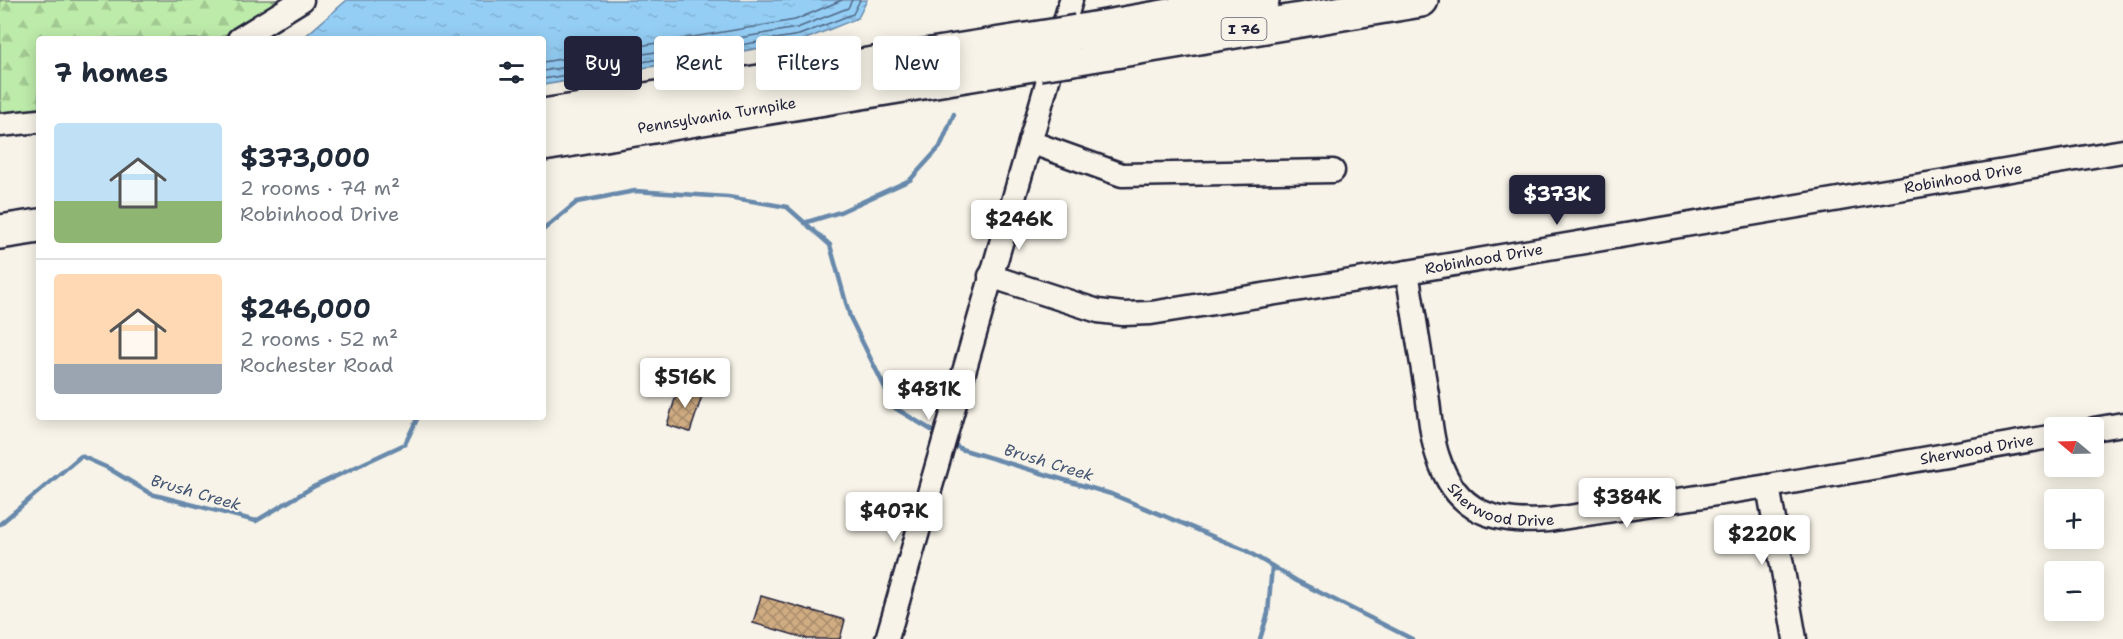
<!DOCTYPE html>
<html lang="en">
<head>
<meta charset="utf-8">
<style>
	:root { --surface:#fff; --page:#f6f6f7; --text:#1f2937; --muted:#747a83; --line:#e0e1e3; --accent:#22223b }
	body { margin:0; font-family:"Shantell Sans",sans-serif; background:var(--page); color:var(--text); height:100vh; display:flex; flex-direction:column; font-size:22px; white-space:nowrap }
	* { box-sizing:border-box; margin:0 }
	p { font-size:20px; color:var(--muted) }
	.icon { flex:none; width:33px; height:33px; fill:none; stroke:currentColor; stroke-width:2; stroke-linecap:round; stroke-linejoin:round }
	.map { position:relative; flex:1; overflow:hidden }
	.sheet { position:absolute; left:36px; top:36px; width:510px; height:384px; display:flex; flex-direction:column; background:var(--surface); border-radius:6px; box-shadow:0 3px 15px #0003 }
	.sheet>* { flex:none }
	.banner { position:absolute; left:564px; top:36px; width:570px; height:54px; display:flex; gap:12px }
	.needle { width:39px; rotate:289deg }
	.fabs { position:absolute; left:2044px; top:417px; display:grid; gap:12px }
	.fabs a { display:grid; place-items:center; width:60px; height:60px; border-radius:6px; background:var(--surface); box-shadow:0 3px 15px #0003; font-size:30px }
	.price { position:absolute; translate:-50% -51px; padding:0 14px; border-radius:6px; background:#fff; color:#222; font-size:20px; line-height:39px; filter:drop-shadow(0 2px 3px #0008) }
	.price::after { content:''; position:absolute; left:50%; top:36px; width:18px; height:14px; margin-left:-9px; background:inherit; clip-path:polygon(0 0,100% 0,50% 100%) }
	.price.current { background:var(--accent); color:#fff }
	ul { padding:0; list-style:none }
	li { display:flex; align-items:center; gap:18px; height:150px; padding:0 18px }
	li+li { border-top:2px solid var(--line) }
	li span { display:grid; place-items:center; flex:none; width:168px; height:120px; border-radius:6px; color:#555 }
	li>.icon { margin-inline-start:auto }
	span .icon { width:72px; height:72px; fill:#fffc; stroke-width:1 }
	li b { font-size:26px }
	h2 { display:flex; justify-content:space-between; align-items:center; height:72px; padding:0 18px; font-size:26px }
	.pill { padding:0 21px; border-radius:6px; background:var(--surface); box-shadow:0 3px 15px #0003; font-size:21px; line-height:54px }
	.pill.current { background:var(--accent); color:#fff }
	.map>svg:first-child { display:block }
	.forest { fill:url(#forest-firs); stroke:#708672; stroke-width:1.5 }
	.water { fill:url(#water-ripples); stroke:#6789ab; stroke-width:1.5 }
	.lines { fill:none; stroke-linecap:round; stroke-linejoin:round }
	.shore { stroke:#506785; stroke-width:1.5 }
	.stream { stroke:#6789ab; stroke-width:4.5 }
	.building { fill:url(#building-cross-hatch); stroke:#22223b; stroke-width:1.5 }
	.minor-casing { stroke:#22223b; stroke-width:27 }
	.highway-casing { stroke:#22223b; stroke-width:38 }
	.minor { stroke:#f7f3e8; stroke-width:22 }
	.highway { stroke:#f7f3e8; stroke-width:33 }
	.highway-bridge-casing { stroke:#22223b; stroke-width:38; stroke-linecap:butt }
	.highway-bridge { stroke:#f7f3e8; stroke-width:33 }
	.labels { text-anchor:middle; stroke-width:4.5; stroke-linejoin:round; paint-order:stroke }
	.shield { fill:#f7f3e8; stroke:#62616f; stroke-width:1.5 }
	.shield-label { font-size:14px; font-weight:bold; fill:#22223b }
	.street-label { font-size:15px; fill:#22223b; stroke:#f7f3e8 }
	.water-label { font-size:16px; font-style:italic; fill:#445673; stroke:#f7f3e8 }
</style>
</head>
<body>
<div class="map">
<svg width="2123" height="639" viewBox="0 0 2123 639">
	<defs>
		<pattern id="forest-firs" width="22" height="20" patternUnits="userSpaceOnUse" patternTransform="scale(1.5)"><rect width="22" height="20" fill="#bdeba9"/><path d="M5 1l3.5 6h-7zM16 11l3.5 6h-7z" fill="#a2c992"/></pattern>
		<pattern id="water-ripples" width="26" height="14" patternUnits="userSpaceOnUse" patternTransform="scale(1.5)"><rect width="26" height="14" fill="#95cef5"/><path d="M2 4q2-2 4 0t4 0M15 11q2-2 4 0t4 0" fill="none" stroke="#80b1d3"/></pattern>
		<pattern id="building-cross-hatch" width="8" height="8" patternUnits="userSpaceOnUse" patternTransform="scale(1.5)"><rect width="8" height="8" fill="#d0ac82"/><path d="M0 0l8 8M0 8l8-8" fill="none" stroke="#a88c6c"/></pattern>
	</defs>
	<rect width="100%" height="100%" fill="#f7f3e8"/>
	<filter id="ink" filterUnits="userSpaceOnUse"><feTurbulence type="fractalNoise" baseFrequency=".0167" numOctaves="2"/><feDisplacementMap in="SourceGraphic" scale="12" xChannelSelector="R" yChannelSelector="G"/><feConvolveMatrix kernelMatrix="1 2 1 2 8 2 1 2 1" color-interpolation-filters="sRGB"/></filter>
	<g filter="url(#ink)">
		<!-- forest -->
		<polygon class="forest" points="0,0 284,0 218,39 39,39 39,108 0,115"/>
		<!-- water -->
		<polygon class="water" points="347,0 867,0 858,18 801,41 543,85 543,39 302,39"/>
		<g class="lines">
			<!-- shore -->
			<g class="shore">
				<polyline points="543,62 795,20 842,0"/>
				<polyline points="543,71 797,28 848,8 852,0"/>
				<polyline points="543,79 799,35 853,14 860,0"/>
			</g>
			<!-- stream -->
			<g class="stream">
				<polyline points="804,223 840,212 910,180 940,147 954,114"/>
				<polyline points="543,230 577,202 635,191 728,197 787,207 830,245 850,317 895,408 938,434"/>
				<polyline points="950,442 961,449 1111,494 1174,520 1245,550 1297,581 1412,639"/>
				<polyline points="0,524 81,456 108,468 151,494 256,521 313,487 405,444 418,417"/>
				<polyline points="1260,639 1268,613 1272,566"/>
			</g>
		</g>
		<!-- building -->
		<g class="building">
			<polygon points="679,386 703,393 690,432 667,425"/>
			<polygon points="761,596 845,620 840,639 808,639 753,623"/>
		</g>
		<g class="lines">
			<!-- minor casing -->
			<g class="minor-casing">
				<g id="minor">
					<polyline points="239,39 302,0"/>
					<polyline points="0,125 39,121"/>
					<polyline points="1030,142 1122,175 1333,171"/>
					<path id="s1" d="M 1407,272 C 1414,313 1420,354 1427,394 C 1430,414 1431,438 1438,457 C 1456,513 1495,524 1549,520 L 1768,486 L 2055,436"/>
					<path id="s2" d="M 990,276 L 1098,311 L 1123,314 L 1151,313 L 1407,272 L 2123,151"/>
					<polyline points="2094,429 2123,424"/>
					<polyline points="1768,486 1795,639"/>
					<polyline points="887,639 1071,0"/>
				</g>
			</g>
			<!-- highway casing -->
			<g class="highway-casing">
				<g id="highway">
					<polyline points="1077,32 1262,0"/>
					<polyline points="1067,59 1421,0"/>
					<polyline points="543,116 1046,37"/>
					<path id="s3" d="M 543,144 L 1039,63"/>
					<polyline points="0,232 39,226"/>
				</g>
			</g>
			<!-- minor -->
			<use href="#minor" class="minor"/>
			<!-- highway -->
			<use href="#highway" class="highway"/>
			<!-- highway-bridge casing -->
			<g class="highway-bridge-casing">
				<g id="highway-bridge">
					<polyline points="1046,37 1077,32"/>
					<polyline points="1039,63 1067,59"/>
				</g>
			</g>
			<!-- highway-bridge -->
			<use href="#highway-bridge" class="highway-bridge"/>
		</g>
	</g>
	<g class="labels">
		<!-- shield labels -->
		<rect class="shield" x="1221.5" y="18" width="45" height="22" rx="4.5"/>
		<g class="shield-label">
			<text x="1244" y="34">I 76</text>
		</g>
		<!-- street labels -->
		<g class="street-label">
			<text dy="5" stroke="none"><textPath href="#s3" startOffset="176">Pennsylvania Turnpike</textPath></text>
			<text dy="5" stroke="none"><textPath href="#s2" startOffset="990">Robinhood Drive</textPath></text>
			<text dy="5" stroke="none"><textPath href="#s2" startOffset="504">Robinhood Drive</textPath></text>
			<text dy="5" stroke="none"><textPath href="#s1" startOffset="762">Sherwood Drive</textPath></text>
			<text dy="5" stroke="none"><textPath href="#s1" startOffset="276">Sherwood Drive</textPath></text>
		</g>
		<!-- water labels -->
		<g class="water-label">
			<text transform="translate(1049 462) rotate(17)" y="6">Brush Creek</text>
			<text transform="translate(196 492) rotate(16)" y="6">Brush Creek</text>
		</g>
	</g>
</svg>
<div class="fabs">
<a><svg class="needle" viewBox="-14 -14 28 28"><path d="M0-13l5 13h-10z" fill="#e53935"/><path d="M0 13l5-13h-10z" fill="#747a83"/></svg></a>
<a>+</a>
<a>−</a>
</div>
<b class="price current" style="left:1557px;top:226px">$373K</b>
<b class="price" style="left:1019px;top:251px">$246K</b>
<b class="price" style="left:685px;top:409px">$516K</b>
<b class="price" style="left:929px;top:421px">$481K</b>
<b class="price" style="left:1627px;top:529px">$384K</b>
<b class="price" style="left:894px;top:543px">$407K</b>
<b class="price" style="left:1762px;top:566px">$220K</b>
<div class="banner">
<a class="pill current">Buy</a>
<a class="pill">Rent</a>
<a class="pill">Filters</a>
<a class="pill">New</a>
</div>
<section class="sheet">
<h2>7 homes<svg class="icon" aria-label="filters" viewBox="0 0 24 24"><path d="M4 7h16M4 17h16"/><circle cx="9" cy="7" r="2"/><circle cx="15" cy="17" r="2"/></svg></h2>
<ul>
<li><span style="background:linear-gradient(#bfe0f5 65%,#8fb573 0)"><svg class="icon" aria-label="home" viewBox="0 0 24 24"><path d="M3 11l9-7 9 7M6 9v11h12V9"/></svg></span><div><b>$373,000</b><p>2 rooms · 74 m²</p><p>Robinhood Drive</p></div></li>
<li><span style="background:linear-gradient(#ffd9b3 75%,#9aa5b1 0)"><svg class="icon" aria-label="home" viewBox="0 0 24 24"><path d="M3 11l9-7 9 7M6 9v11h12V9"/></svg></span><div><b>$246,000</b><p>2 rooms · 52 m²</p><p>Rochester Road</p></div></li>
</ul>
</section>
</div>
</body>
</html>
